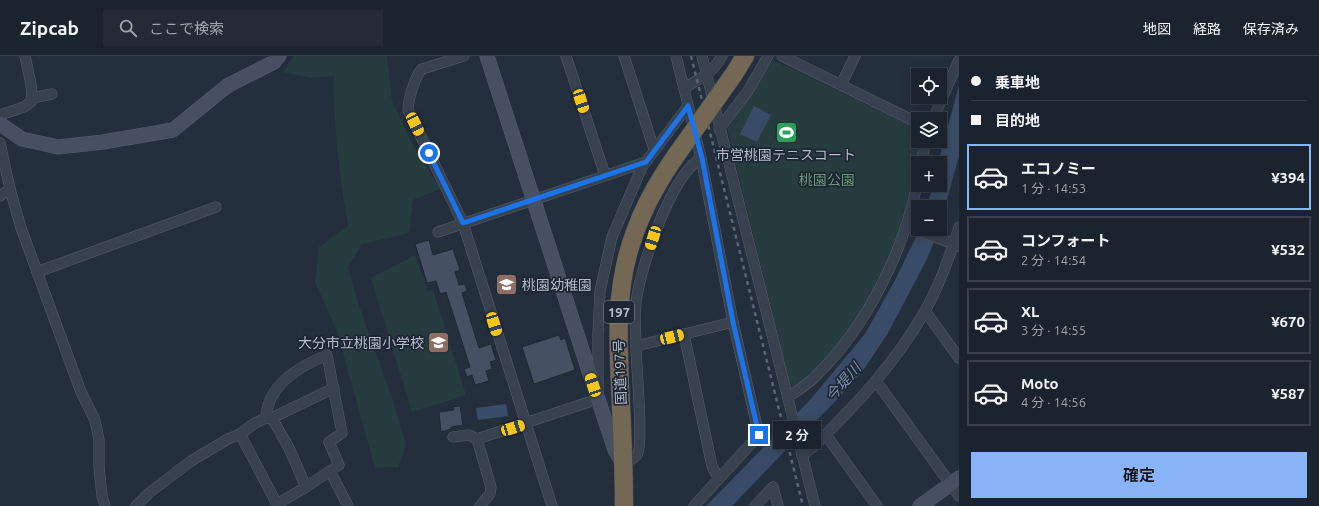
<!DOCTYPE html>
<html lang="ja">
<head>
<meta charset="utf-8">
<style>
	body { margin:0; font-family:Ubuntu,"Noto Sans JP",sans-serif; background:#242b36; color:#f1f3f6; height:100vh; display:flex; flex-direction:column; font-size:15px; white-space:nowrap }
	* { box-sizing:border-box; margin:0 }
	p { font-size:13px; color:#a0a4aa }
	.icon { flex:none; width:22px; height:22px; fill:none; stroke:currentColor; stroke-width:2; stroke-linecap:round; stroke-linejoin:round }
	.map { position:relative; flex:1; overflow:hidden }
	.details { display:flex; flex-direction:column; background:#1b232e; width:360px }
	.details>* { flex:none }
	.top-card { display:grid; align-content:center; height:88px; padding:0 12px; background:#1b232e }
	.tools { position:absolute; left:911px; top:12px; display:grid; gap:8px }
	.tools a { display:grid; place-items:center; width:36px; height:36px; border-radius:0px; background:#1b232e; box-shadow:0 2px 10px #0003,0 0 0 1px #39404a; font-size:20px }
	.end { position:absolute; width:18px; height:18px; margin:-9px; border:5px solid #1a73e8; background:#fff; box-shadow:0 0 0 2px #fff }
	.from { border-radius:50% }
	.bubble { position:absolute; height:28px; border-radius:0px; background:#1b232e; box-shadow:0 2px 10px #0003,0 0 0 1px #39404a; font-size:13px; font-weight:600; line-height:28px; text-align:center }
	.car { position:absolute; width:12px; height:24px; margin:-12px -6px; border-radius:5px; box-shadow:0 0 3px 1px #0007; background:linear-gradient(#f5c518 24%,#345 0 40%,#f5c518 0 76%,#345 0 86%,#f5c518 0) }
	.top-card b { display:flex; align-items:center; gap:14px; height:38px; font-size:15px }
	.top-card b+b { border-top:1px solid #39404a }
	.top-card i { width:10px; height:10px; background:#f1f3f6 }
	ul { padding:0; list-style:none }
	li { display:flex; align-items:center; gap:12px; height:66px; margin:0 8px 6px; padding:0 4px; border:2px solid #39404a; border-radius:0px }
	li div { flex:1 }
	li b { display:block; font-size:15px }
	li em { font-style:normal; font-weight:600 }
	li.on { border-color:#8ab4f8 }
	li>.icon { width:36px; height:36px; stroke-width:1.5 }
	.button { display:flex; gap:8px; margin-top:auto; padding:8px 12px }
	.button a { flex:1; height:46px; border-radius:0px; background:#8ab4f8; color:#111; font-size:16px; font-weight:600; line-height:46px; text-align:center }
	header { display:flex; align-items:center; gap:24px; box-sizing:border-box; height:56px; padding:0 20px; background:#1b232e; border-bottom:1px solid #39404a }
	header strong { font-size:19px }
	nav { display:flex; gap:22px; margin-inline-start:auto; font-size:14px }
	.search { width:280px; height:36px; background:#242b36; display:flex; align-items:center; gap:10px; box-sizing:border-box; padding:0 14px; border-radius:0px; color:#a0a4aa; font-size:15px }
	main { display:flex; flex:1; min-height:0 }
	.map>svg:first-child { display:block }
	.green { fill:#263c3f }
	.water { fill:#394c67 }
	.building { fill:#455162; stroke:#1f2835 }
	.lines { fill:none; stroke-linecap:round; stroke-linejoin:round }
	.street-casing { stroke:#565f6c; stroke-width:11 }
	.secondary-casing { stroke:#565f6c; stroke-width:15 }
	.highway-casing { stroke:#434c59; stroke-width:19 }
	.street { stroke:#38414e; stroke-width:10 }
	.secondary { stroke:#465061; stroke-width:14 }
	.highway { stroke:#746855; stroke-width:18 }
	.rail { stroke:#5a6575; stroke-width:2.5; stroke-dasharray:4 4; stroke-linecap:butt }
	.highway-bridge-casing { stroke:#434c59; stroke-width:19; stroke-linecap:butt }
	.highway-bridge { stroke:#746855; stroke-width:18 }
	.route { stroke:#1a73e8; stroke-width:5 }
	.labels { text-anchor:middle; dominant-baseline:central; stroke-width:3.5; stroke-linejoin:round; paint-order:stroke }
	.shield { fill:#1d2633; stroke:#878f9c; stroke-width:1 }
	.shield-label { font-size:13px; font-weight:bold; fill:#b4bcc9 }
	.poi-label { font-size:14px; fill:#b4bcc9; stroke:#1d2633 }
	.park-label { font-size:14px; fill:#6b9a76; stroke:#1d2633 }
	.street-label { font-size:14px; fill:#b4bcc9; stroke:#1d2633 }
	.water-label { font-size:15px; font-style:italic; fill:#7c92b1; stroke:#1d2633 }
</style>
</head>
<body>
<header>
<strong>Zipcab</strong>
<div class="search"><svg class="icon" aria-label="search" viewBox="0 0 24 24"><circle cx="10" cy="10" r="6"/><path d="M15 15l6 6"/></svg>ここで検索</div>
<nav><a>地図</a><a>経路</a><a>保存済み</a></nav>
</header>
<main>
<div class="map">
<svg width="959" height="450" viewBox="0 0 959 450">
	<rect width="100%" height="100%" fill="#242f3e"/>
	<g class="green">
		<path d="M 294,0 L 387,0 L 392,45 L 413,89 L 440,133 L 413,144 L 409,177 L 362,188 L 348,211 L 359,250 L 393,345 L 406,389 L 398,411 L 375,412 L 337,275 L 315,226 L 319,191 L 348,170 C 340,121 333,70 334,20 L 311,22 L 283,16 Z"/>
		<path d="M 773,4 L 918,73 L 918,85 L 923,85 L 913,132 L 899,177 L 880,226 L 854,270 L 821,313 L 795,333 L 790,329 L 728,76 L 728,71 Z"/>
		<path d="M 415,199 L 428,235 L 433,234 L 466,339 L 412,356 L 371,222 Z"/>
	</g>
	<g class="water">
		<path d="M 959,29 L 959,100 L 940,169 L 940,151 L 927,151 L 933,129 L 940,129 L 940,107 L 938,107 Z"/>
		<path d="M 754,50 L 771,59 L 757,86 L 740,78 Z"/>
		<path d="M 920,173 L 939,173 L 927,203 L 888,277 L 862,316 L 828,353 L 779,401 L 732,450 L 706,450 L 810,344 L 865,278 L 894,226 Z"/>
		<path d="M 506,348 L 508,360 L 478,364 L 476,352 Z"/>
	</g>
	<g class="building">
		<path d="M 429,184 L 433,199 L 453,193 L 460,214 L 455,216 L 459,229 L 465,228 L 467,235 L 462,237 L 479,292 L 491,288 L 496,304 L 490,306 L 492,313 L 486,315 L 489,325 L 475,329 L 472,319 L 467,321 L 464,313 L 470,311 L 446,236 L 440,238 L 436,225 L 427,227 L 415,188 Z"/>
		<path d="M 559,279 L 561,284 L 565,282 L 575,314 L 534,328 L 522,291 Z"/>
		<path d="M 460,350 L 463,369 L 451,371 L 451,373 L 441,376 L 439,356 L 454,354 L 453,351 Z"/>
	</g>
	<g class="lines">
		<defs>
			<g id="street">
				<path d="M 464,0 L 422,13 C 415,20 408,44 408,54 L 463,167 L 552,450"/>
				<path d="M 566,0 L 605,119"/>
				<path d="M 624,0 L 654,93"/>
				<path d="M 676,0 L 701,102 L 733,266 L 759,379 L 694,450"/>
				<path d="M 702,0 L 815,450"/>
				<path d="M 782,0 L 918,67"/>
				<path d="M 841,29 L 855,0"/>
				<path d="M 684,32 C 702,21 711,19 722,0"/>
				<path d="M 32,42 L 52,38"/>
				<path d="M 0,59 L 24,51 L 32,45 L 31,28 L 25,0"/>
				<path d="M 933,63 L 959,4"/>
				<path d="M 719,73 L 748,35 L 768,0"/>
				<path d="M 0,87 L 10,133 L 21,172 L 81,336 L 95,364 L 99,384 L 99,411 L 102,440 L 105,450"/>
				<path d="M 701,102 C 671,120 640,211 636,247 C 634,261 636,276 636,290 L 733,266"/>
				<path d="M 921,107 L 926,85"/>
				<path d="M 0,140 L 10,133"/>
				<path d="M 906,170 L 959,190"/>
				<path d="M 438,176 L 646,106"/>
				<path d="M 37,216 L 216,151"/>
				<path d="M 925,255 L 959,302"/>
				<path d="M 684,278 L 712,410 L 718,422"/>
				<path d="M 876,325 L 959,440"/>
				<path d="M 788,341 C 797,335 807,329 815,321 C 867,270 904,196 918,124"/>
				<path d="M 266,362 L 272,362 L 334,332"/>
				<path d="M 272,362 L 289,392 L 306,431"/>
				<path d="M 826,379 L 877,450"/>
				<path d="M 453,381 L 469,379 L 477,383 L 491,431 L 490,438 L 480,450"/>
				<path d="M 477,383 L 598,343 L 598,278 L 600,235 L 612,181 L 642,111 L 688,50"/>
				<path d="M 802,399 L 811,393 C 854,351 895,308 925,255 C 940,229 950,200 959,171"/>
				<path d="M 624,408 C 628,405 634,403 637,399 C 644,389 636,308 636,290"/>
				<path d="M 330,415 L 348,450"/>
				<path d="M 773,431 L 778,450"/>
				<path d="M 136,450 L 149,437 L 191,405 L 228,383 L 240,378"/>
				<path d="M 276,450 L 277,448 L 306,431 L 339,409 L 329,386 L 342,377 L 327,299 C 300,310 267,329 266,362 L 255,367 L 240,378 L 277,448"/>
				<path d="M 755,450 L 773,431"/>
			</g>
			<g id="secondary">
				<path d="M 487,0 L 598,343 L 615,394 L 623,407"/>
				<path d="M 0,68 L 22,83 L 58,91 L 103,86 L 173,74 L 227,30 L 274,6 L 279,0"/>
				<path d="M 920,450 L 959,422"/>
			</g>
			<g id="highway">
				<path d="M 717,42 L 734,18 L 745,0"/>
				<path d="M 624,450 C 624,410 622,369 620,329 C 618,283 616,236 630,191 C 643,148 664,115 690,80"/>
			</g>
		</defs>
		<use href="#street" class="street-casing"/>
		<use href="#secondary" class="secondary-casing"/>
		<use href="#highway" class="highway-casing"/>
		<use href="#street" class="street"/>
		<use href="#secondary" class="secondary"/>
		<use href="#highway" class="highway"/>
		<path class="rail" d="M 691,0 L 803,450"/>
		<defs>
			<path id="highway-bridge" d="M 690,80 L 717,42"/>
		</defs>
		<use href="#highway-bridge" class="highway-bridge-casing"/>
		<use href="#highway-bridge" class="highway-bridge"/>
	</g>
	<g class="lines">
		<path class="route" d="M 429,97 L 463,167 L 646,106 L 688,50 L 702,102 L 733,266 L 759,379"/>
	</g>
	<defs>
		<symbol id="stadium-square" viewBox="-11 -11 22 22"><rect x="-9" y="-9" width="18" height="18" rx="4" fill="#2e9e5b" stroke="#1d2633"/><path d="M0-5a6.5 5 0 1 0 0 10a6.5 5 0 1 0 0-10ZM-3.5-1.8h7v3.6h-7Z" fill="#fff"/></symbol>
		<symbol id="school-square" viewBox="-11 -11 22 22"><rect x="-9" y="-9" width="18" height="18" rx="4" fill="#8d6e63" stroke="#1d2633"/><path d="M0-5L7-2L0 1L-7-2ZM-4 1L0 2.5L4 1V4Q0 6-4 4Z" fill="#fff"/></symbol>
	</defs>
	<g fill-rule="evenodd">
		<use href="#stadium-square" x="774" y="64" width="25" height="25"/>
		<use href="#school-square" x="494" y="216" width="25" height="25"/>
		<use href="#school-square" x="426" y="274" width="25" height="25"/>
	</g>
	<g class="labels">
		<rect class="shield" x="604" y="245" width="30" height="22" rx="3"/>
		<g class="shield-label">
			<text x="619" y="256">197</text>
		</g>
		<g class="poi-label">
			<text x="786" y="99">市営桃園テニスコート</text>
			<text x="522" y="229" text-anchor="start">桃園幼稚園</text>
			<text x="424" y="287" text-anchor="end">大分市立桃園小学校</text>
		</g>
		<g class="park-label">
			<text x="827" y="124">桃園公園</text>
		</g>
		<g class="street-label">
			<text transform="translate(620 316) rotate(-92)">国道197号</text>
		</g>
		<g class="water-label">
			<text transform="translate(843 326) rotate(-49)">今堤川</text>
		</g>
	</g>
</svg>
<div class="tools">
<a><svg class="icon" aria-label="locate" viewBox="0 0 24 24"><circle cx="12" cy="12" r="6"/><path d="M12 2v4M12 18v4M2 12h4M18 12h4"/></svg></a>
<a><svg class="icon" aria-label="layers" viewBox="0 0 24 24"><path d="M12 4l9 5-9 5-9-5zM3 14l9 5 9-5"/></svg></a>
<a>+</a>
<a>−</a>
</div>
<i class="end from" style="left:429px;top:97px"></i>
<i class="end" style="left:759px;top:379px"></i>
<div class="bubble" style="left:773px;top:365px;width:48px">2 分</div>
<i class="car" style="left:581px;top:45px;rotate:162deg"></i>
<i class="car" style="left:415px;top:68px;rotate:154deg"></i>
<i class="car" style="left:653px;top:182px;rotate:197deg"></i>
<i class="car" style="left:494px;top:268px;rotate:163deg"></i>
<i class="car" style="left:672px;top:281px;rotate:76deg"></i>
<i class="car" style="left:593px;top:329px;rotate:342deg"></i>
<i class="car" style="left:513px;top:372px;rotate:73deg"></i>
</div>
<section class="details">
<div class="top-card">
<b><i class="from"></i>乗車地</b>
<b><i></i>目的地</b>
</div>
<ul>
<li class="on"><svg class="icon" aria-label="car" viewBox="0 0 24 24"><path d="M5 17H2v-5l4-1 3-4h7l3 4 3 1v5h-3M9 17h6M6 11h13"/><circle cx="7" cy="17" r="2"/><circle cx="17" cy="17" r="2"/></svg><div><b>エコノミー</b><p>1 分 · 14:53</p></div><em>¥394</em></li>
<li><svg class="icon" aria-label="car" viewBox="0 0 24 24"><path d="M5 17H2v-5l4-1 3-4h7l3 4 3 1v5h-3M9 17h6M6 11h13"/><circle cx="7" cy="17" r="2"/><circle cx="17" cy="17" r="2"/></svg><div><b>コンフォート</b><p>2 分 · 14:54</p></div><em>¥532</em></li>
<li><svg class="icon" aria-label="car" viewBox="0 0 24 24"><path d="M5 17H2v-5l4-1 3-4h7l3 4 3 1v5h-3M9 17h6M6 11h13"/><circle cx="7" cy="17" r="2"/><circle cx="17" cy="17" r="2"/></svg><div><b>XL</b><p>3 分 · 14:55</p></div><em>¥670</em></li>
<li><svg class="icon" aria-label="car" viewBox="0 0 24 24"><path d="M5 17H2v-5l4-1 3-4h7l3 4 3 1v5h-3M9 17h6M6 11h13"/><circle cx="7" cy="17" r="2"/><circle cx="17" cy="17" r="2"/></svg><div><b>Moto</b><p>4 分 · 14:56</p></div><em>¥587</em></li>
</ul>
<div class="button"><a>確定</a></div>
</section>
</main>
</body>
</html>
